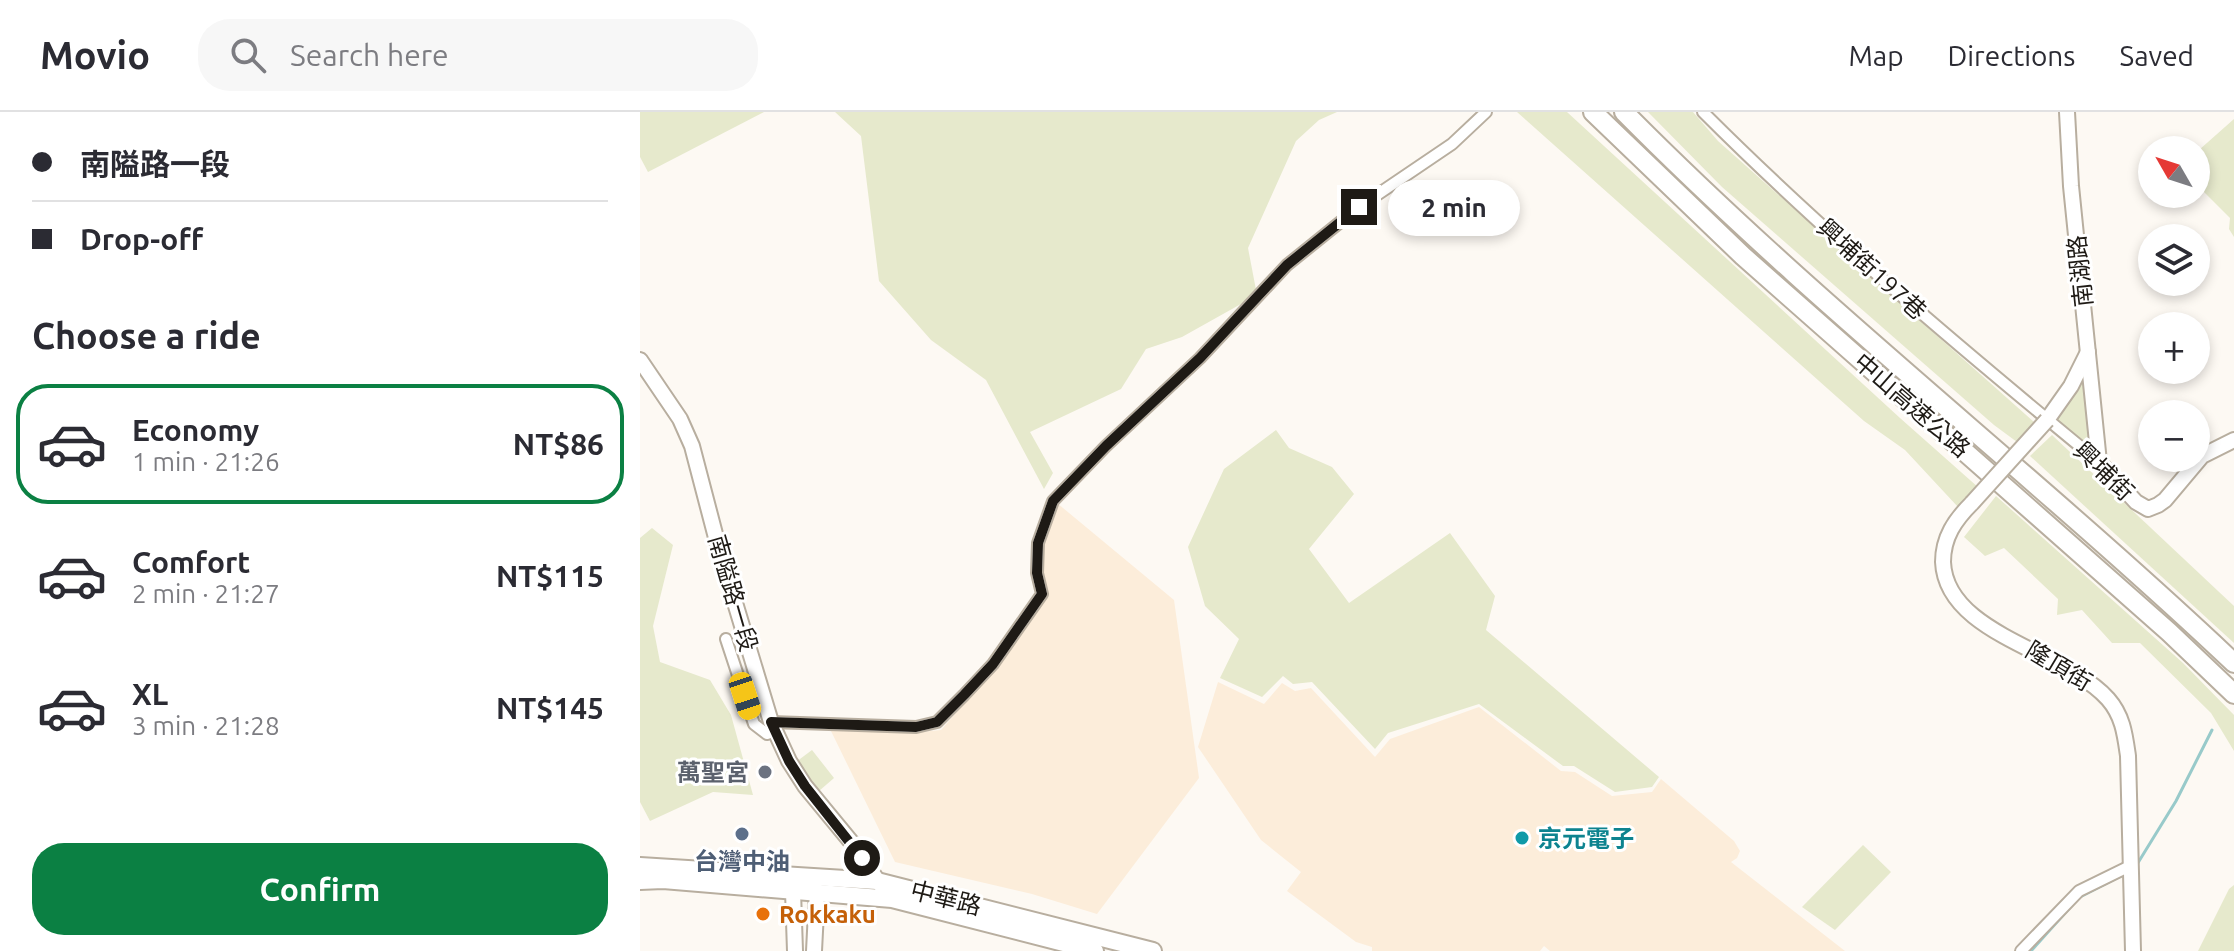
<!DOCTYPE html>
<html lang="en">
<head>
<meta charset="utf-8">
<style>
	body { margin:0; font-family:Ubuntu,"Noto Sans TC",sans-serif; background:#f7f7f7; color:#2b2b33; height:100vh; display:flex; flex-direction:column; font-size:30px; white-space:nowrap }
	* { box-sizing:border-box; margin:0 }
	p { font-size:26px; color:#7c7c81 }
	.icon { flex:none; width:44px; height:44px; fill:none; stroke:currentColor; stroke-width:2; stroke-linecap:round; stroke-linejoin:round }
	.map { position:relative; flex:1; overflow:hidden }
	.panel { display:flex; flex-direction:column; background:#fff; width:640px }
	.panel>* { flex:none }
	.guide { display:grid; align-content:center; height:176px; padding:0 32px; background:#fff }
	.needle { width:52px; rotate:309deg }
	.buttons { position:absolute; left:1498px; top:24px; display:grid; gap:16px }
	.buttons a { display:grid; place-items:center; width:72px; height:72px; border-radius:50%; background:#fff; box-shadow:0 4px 12px #0003; font-size:40px }
	.end { position:absolute; width:36px; height:36px; margin:-18px; border:10px solid #1e1a15; background:#fff; box-shadow:0 0 0 4px #fff }
	.from { border-radius:50% }
	.bubble { position:absolute; height:56px; border-radius:28px; background:#fff; box-shadow:0 4px 12px #0003; font-size:26px; font-weight:600; line-height:56px; text-align:center }
	.car { position:absolute; width:24px; height:48px; margin:-24px -12px; border-radius:10px; box-shadow:0 0 6px 2px #0007; background:linear-gradient(#f5c518 24%,#345 0 40%,#f5c518 0 76%,#345 0 86%,#f5c518 0) }
	.guide b { display:flex; align-items:center; gap:28px; height:76px; font-size:30px }
	.guide b+b { border-top:2px solid #e1e1e2 }
	.guide i { width:20px; height:20px; background:#2b2b33 }
	ul { padding:0; list-style:none }
	li { display:flex; align-items:center; gap:24px; height:120px; margin:0 16px 12px; padding:0 16px; border:4px solid transparent; border-radius:32px }
	li div { flex:1 }
	li b { display:block; font-size:30px }
	li em { font-style:normal; font-weight:600 }
	li.current { border-color:#0b8043 }
	li>.icon { width:72px; height:72px; stroke-width:1.5 }
	h2 { padding:0 32px; font-size:36px; line-height:96px }
	.button { display:flex; gap:16px; margin-top:auto; padding:16px 32px }
	.button a { flex:1; height:92px; border-radius:32px; background:#0b8043; color:#fff; font-size:32px; font-weight:600; line-height:92px; text-align:center }
	header { display:flex; align-items:center; gap:48px; box-sizing:border-box; height:112px; padding:0 40px; background:#fff; border-bottom:2px solid #e1e1e2 }
	header strong { font-size:38px }
	nav { display:flex; gap:44px; margin-inline-start:auto; font-size:28px }
	.search { width:560px; height:72px; background:#f7f7f7; display:flex; align-items:center; gap:20px; box-sizing:border-box; padding:0 28px; border-radius:32px; color:#7c7c81; font-size:30px }
	main { display:flex; flex:1; min-height:0 }
	.map>svg:first-child { display:block }
	.industrial { fill:#fcedda }
	.green { fill:#e6e9cc }
	.lines { fill:none; stroke-linecap:round; stroke-linejoin:round }
	.stream { stroke:#98caca; stroke-width:3 }
	.street-casing { stroke:#b8ae9f; stroke-width:14 }
	.secondary-casing { stroke:#b8ae9f; stroke-width:18 }
	.primary-casing { stroke:#b8ae9f; stroke-width:20 }
	.highway-casing { stroke:#b8ae9f; stroke-width:22 }
	.street { stroke:#fff; stroke-width:10 }
	.secondary { stroke:#fff; stroke-width:14 }
	.primary { stroke:#fff; stroke-width:16 }
	.highway { stroke:#fff; stroke-width:18 }
	.secondary-bridge-casing { stroke:#b8ae9f; stroke-width:18; stroke-linecap:butt }
	.secondary-bridge { stroke:#fff; stroke-width:14 }
	.route { stroke:#1e1a15; stroke-width:10 }
	.worship-dot { fill:#6b7280; stroke:#fff; stroke-width:3 }
	.service-dot { fill:#5c6f8a; stroke:#fff; stroke-width:3 }
	.culture-dot { fill:#0f9aa8; stroke:#fff; stroke-width:3 }
	.food-dot { fill:#e8710a; stroke:#fff; stroke-width:3 }
	.labels { text-anchor:middle; dominant-baseline:central; stroke-width:6; stroke-linejoin:round; paint-order:stroke }
	.street-label { font-size:24px; fill:#1e1a15; stroke:#fff }
	.worship-label { font-size:24px; font-weight:bold; fill:#5b616d; stroke:#fff; text-anchor:end }
	.culture-label { font-size:24px; font-weight:bold; fill:#0d838f; stroke:#fff; text-anchor:start }
	.service-label { font-size:24px; font-weight:bold; fill:#4e5e75; stroke:#fff }
	.food-label { font-size:24px; font-weight:bold; fill:#c56008; stroke:#fff; text-anchor:start }
</style>
</head>
<body>
<header>
<strong>Movio</strong>
<div class="search"><svg class="icon" aria-label="search" viewBox="0 0 24 24"><circle cx="10" cy="10" r="6"/><path d="M15 15l6 6"/></svg>Search here</div>
<nav><a>Map</a><a>Directions</a><a>Saved</a></nav>
</header>
<main>
<section class="panel">
<div class="guide">
<b><i class="from"></i>南隘路一段</b>
<b><i></i>Drop-off</b>
</div>
<h2>Choose a ride</h2>
<ul>
<li class="current"><svg class="icon" aria-label="car" viewBox="0 0 24 24"><path d="M5 17H2v-5l4-1 3-4h7l3 4 3 1v5h-3M9 17h6M6 11h13"/><circle cx="7" cy="17" r="2"/><circle cx="17" cy="17" r="2"/></svg><div><b>Economy</b><p>1 min · 21:26</p></div><em>NT$86</em></li>
<li><svg class="icon" aria-label="car" viewBox="0 0 24 24"><path d="M5 17H2v-5l4-1 3-4h7l3 4 3 1v5h-3M9 17h6M6 11h13"/><circle cx="7" cy="17" r="2"/><circle cx="17" cy="17" r="2"/></svg><div><b>Comfort</b><p>2 min · 21:27</p></div><em>NT$115</em></li>
<li><svg class="icon" aria-label="car" viewBox="0 0 24 24"><path d="M5 17H2v-5l4-1 3-4h7l3 4 3 1v5h-3M9 17h6M6 11h13"/><circle cx="7" cy="17" r="2"/><circle cx="17" cy="17" r="2"/></svg><div><b>XL</b><p>3 min · 21:28</p></div><em>NT$145</em></li>
</ul>
<div class="button"><a>Confirm</a></div>
</section>
<div class="map">
<svg width="1594" height="839" viewBox="0 0 1594 839">
	<rect width="100%" height="100%" fill="#fdf9f3"/>
	<g class="industrial">
		<path d="M 417,391 L 534,488 L 559,666 L 457,802 L 392,782 L 255,750 L 190,617 L 270,621 L 301,618 L 350,562 L 408,480 L 402,459 L 404,434 Z"/>
		<path d="M 578,570 L 624,592 L 642,571 L 655,579 L 671,576 L 735,645 L 750,627 L 839,595 L 921,659 L 935,660 L 972,684 L 1012,680 L 1021,667 L 1094,729 L 1100,739 L 1097,746 L 1091,750 L 1205,839 L 910,839 L 904,834 L 900,839 L 732,839 L 732,835 L 716,830 L 647,779 L 661,760 L 621,728 L 558,635 Z"/>
	</g>
	<g class="green">
		<path d="M 0,0 L 124,0 L 8,60 L 0,45 Z"/>
		<path d="M 195,0 L 697,0 L 679,8 L 656,29 L 608,136 L 617,183 L 542,225 L 506,237 L 481,277 L 390,320 L 413,361 L 404,377 L 346,268 L 291,228 L 239,169 L 221,24 Z"/>
		<path d="M 877,0 L 927,0 L 1260,306 L 1339,376 L 1318,395 L 1265,338 L 1224,309 Z"/>
		<path d="M 1008,0 L 1053,0 L 1078,29 L 1394,310 L 1377,330 L 1354,313 L 1082,75 Z"/>
		<path d="M 1594,7 L 1594,125 L 1589,117 L 1590,106 L 1556,72 L 1556,46 L 1559,38 Z"/>
		<path d="M 1444,270 L 1447,273 L 1449,325 L 1445,331 L 1416,310 L 1439,272 Z"/>
		<path d="M 636,318 L 649,336 L 692,355 L 714,382 L 669,437 L 709,491 L 810,421 L 855,484 L 846,518 L 1019,665 L 1012,675 L 975,680 L 934,654 L 923,654 L 839,592 L 748,621 L 735,637 L 672,570 L 653,572 L 643,564 L 622,585 L 580,566 L 599,527 L 565,494 L 548,435 L 584,357 Z"/>
		<path d="M 1412,323 L 1594,494 L 1594,531 L 1390,344 Z"/>
		<path d="M 1356,384 L 1543,551 L 1594,603 L 1594,639 L 1571,601 L 1500,531 L 1472,531 L 1442,498 L 1417,503 L 1418,487 L 1364,436 L 1345,444 L 1324,425 Z"/>
		<path d="M 12,416 L 33,433 L 13,514 L 20,550 L 70,568 L 91,603 L 113,683 L 73,680 L 10,709 L 0,690 L 0,426 Z"/>
		<path d="M 172,638 L 194,666 L 179,679 L 156,650 Z"/>
		<path d="M 1223,733 L 1251,760 L 1195,818 L 1162,795 Z"/>
		<path d="M 1594,773 L 1594,839 L 1558,839 L 1589,777 Z"/>
	</g>
	<g class="lines">
		<g class="stream">
			<path d="M 1496,754 L 1536,689 L 1572,618"/>
			<path d="M 1440,785 L 1483,763"/>
			<path d="M 1391,839 L 1435,790"/>
		</g>
		<defs>
			<g id="street">
				<path d="M 1063,0 C 1188,125 1323,238 1459,350"/>
				<path d="M 86,527 L 114,612 L 127,622 L 135,619"/>
				<path d="M 131,610 L 276,615 L 297,610 L 324,583 L 353,552 L 402,482 L 397,461 L 398,431 L 413,389 L 466,334 L 560,246 L 647,153 L 719,95 L 812,32 L 846,0"/>
				<path d="M 1381,839 L 1439,779 L 1490,754"/>
			</g>
			<g id="secondary">
				<path d="M 1427,0 L 1431,74 L 1459,350 L 1496,390 L 1508,397 L 1518,393 L 1525,388 L 1562,344 L 1594,328"/>
				<path d="M 0,248 L 40,307 L 52,334 L 80,441 L 131,610 L 149,649 L 165,674 L 212,731 L 242,775"/>
				<path d="M 1407,308 L 1431,274 L 1448,240"/>
				<path d="M 1332,391 C 1315,408 1303,425 1303,450 C 1306,523 1426,539 1468,587 C 1483,604 1485,623 1488,644 L 1493,839"/>
				<path d="M 173,774 L 177,780 L 174,839"/>
				<path d="M 155,839 L 153,779 L 161,770"/>
			</g>
			<g id="primary">
				<path d="M 0,754 L 237,769 L 513,839"/>
				<path d="M 0,769 L 23,768 L 252,787 L 455,839"/>
			</g>
			<g id="highway">
				<path d="M 953,0 L 1103,144 L 1529,520 L 1594,582"/>
				<path d="M 984,0 C 1177,195 1395,363 1594,551"/>
			</g>
		</defs>
		<use href="#street" class="street-casing"/>
		<use href="#secondary" class="secondary-casing"/>
		<use href="#primary" class="primary-casing"/>
		<use href="#highway" class="highway-casing"/>
		<use href="#street" class="street"/>
		<use href="#secondary" class="secondary"/>
		<use href="#primary" class="primary"/>
		<use href="#highway" class="highway"/>
		<defs>
			<path id="secondary-bridge" d="M 1332,391 L 1407,308"/>
		</defs>
		<use href="#secondary-bridge" class="secondary-bridge-casing"/>
		<use href="#secondary-bridge" class="secondary-bridge"/>
	</g>
	<g class="lines">
		<path class="route" d="M 222,746 L 165,674 L 149,649 L 131,610 L 276,615 L 297,610 L 324,583 L 353,552 L 402,482 L 397,461 L 398,431 L 413,389 L 466,334 L 560,246 L 647,153 L 719,95"/>
	</g>
	<circle class="worship-dot" cx="125" cy="660" r="8"/>
	<circle class="service-dot" cx="102" cy="722" r="8"/>
	<circle class="culture-dot" cx="882" cy="726" r="8"/>
	<circle class="food-dot" cx="123" cy="802" r="8"/>
	<g class="labels">
		<g class="street-label">
			<text transform="translate(1232 157) rotate(42)">興埔街197巷</text>
			<text transform="translate(1440 159) rotate(-96)">南湖路</text>
			<text transform="translate(1272 293) rotate(41)">中山高速公路</text>
			<text transform="translate(1464 359) rotate(44)">興埔街</text>
			<text transform="translate(93 481) rotate(74)">南隘路一段</text>
			<text transform="translate(1419 554) rotate(31)">隆頂街</text>
			<text transform="translate(306 786) rotate(14)">中華路</text>
		</g>
		<g class="worship-label">
			<text x="109" y="660">萬聖宮</text>
		</g>
		<g class="culture-label">
			<text x="898" y="726">京元電子</text>
		</g>
		<g class="service-label">
			<text x="102" y="749">台灣中油</text>
		</g>
		<g class="food-label">
			<text x="139" y="802">Rokkaku</text>
		</g>
	</g>
</svg>
<div class="buttons">
<a><svg class="needle" viewBox="-14 -14 28 28"><path d="M0-13l5 13h-10z" fill="#e53935"/><path d="M0 13l5-13h-10z" fill="#7c7c81"/></svg></a>
<a><svg class="icon" aria-label="layers" viewBox="0 0 24 24"><path d="M12 4l9 5-9 5-9-5zM3 14l9 5 9-5"/></svg></a>
<a>+</a>
<a>−</a>
</div>
<i class="end from" style="left:222px;top:746px"></i>
<i class="end" style="left:719px;top:95px"></i>
<div class="bubble" style="left:748px;top:68px;width:132px">2 min</div>
<i class="car" style="left:105px;top:584px;rotate:162deg"></i>
</div>
</main>
</body>
</html>
